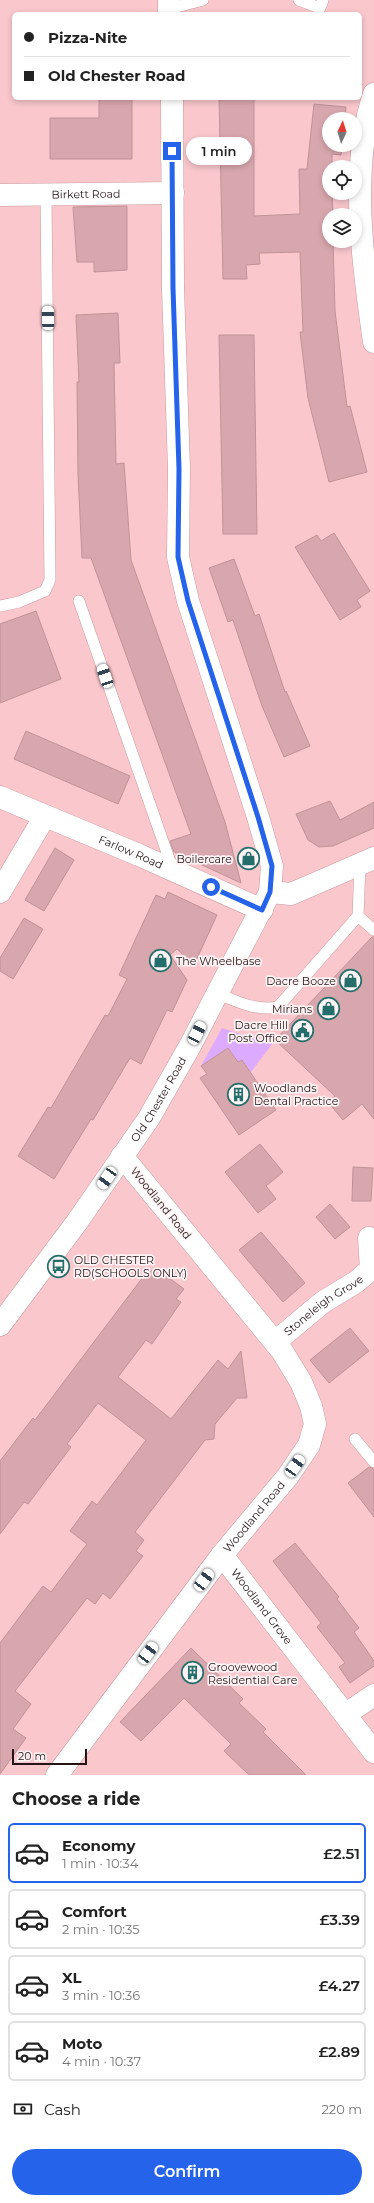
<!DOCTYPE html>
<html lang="en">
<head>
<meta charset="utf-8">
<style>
	body { margin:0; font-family:Montserrat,sans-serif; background:#f2f2f2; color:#222; height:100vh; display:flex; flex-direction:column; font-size:15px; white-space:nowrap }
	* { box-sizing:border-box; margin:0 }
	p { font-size:13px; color:#767676 }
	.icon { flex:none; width:22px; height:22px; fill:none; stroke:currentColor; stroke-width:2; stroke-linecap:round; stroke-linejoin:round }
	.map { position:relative; height:1775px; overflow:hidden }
	.sheet { display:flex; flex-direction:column; background:#fff; flex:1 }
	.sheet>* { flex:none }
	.hud { position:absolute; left:12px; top:12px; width:350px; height:88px; border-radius:6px; box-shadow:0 2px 6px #0003; display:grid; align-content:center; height:88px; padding:0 12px; background:#fff }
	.needle { width:26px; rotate:4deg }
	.controls { position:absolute; left:322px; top:112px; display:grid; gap:8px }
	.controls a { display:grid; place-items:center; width:40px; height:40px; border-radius:50%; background:#fff; box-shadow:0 2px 6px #0003; font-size:20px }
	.scale { position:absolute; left:12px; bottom:10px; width:75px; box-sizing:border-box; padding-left:4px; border:2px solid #251416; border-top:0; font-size:11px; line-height:14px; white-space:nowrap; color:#251416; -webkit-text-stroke:3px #fef4f5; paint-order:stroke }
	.end { position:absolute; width:18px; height:18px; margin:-9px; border:5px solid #2563eb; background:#fff; box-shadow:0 0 0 2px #fff }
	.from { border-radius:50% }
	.bubble { position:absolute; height:28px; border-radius:14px; background:#fff; box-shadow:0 2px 6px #0003; font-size:13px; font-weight:600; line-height:28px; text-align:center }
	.car { position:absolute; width:12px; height:24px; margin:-12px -6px; border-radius:5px; box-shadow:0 0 3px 1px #0007; background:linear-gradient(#fff 24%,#345 0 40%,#fff 0 76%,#345 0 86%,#fff 0) }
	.hud b { display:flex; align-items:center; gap:14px; height:38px; font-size:15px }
	.hud b+b { border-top:1px solid #e0e0e0 }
	.hud i { width:10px; height:10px; background:#222 }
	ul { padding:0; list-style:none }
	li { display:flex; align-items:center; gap:12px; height:60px; margin:0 8px 6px; padding:0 4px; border:2px solid #e0e0e0; border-radius:6px }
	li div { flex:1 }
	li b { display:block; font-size:15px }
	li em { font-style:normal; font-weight:600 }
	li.current { border-color:#2563eb }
	li>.icon { width:36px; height:36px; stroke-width:1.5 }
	h2 { padding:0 12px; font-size:18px; line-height:48px }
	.pay { display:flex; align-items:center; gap:10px; height:44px; padding:0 12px; font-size:15px }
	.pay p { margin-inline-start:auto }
	.cta { display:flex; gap:8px; margin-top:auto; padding:8px 12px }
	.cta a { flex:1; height:46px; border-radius:24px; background:#2563eb; color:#fff; font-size:16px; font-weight:600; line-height:46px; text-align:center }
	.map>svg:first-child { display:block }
	.green { fill:#dcaafe }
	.building { fill:#d8a7ad; stroke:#c19297 }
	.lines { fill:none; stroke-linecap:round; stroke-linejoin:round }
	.lane-casing { stroke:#ca9a9f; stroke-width:12 }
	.street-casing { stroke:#ca9a9f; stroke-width:23 }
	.secondary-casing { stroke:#ca9a9f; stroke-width:23 }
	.lane { stroke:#fff; stroke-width:11 }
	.street { stroke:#fff; stroke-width:22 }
	.secondary { stroke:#fff; stroke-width:22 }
	.route { stroke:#2563eb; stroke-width:5 }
	.labels { text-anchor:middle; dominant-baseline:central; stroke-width:3.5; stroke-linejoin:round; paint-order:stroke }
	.street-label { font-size:11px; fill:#251416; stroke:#fef4f5 }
	.poi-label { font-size:11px; fill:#251416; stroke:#fef4f5; text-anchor:end }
</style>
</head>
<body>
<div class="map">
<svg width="374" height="1775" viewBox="0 0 374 1775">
	<rect width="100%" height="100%" fill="#f9c7cc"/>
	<path class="green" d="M 222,1028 L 267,1043 L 275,1040 L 251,1072 L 242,1060 L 238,1062 L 228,1048 L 201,1066 Z"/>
	<g class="building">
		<path d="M 99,98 L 132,98 L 132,159 L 50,159 L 50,118 L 99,118 Z"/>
		<path d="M 219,98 L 254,98 L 254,216 L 300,214 L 299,169 L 307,169 L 314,104 L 346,107 L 345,119 L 329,119 L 329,145 L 342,145 L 341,155 L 332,154 L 332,167 L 329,167 L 329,193 L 332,193 L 333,215 L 329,215 L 329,241 L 333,241 L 335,311 L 347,407 L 350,406 L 367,472 L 329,482 L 308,398 L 300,332 L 303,332 L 300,252 L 259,253 L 260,264 L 246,265 L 247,279 L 223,279 Z"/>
		<path d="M 127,206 L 127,270 L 94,272 L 94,262 L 77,262 L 73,207 Z"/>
		<path d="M 118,313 L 120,363 L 114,363 L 116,464 L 124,463 L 131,560 L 225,822 L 241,883 L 174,852 L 170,841 L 191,834 L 91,558 L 82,558 L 78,474 L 77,382 L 79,382 L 76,315 Z"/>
		<path d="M 219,335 L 254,335 L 257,534 L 223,534 Z"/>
		<path d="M 334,533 L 370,591 L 357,600 L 361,607 L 340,620 L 295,547 L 317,535 L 321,541 Z"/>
		<path d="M 234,559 L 255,616 L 259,614 L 285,692 L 286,691 L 310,746 L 284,757 L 262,706 L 233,620 L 228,622 L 209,568 Z"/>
		<path d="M 36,611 L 61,679 L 0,703 L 0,624 Z"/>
		<path d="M 26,731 L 130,776 L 118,804 L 14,759 Z"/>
		<path d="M 330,801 L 340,820 L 374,802 L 374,828 L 333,846 L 319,847 L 308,840 L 296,814 Z"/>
		<path d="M 55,848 L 74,860 L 44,911 L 25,900 Z"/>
		<path d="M 168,892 L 217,915 L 194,965 L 177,949 L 170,955 L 187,980 L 172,1012 L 167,1010 L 141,1064 L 130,1058 L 93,1120 L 91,1119 L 54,1179 L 18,1156 L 48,1107 L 51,1108 L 105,1015 L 108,1016 L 127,979 L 119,975 L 156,895 L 165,899 Z"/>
		<path d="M 24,918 L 43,929 L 13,979 L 0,971 L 0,958 Z"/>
		<path d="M 372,937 L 374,937 L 374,1119 L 362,1104 L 343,1120 L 328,1102 L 335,1096 L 275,1040 Z"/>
		<path d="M 228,1048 L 238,1062 L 242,1060 L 276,1110 L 239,1135 L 200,1078 L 207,1074 L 201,1066 Z"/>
		<path d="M 260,1144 L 283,1172 L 266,1186 L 276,1199 L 258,1213 L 225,1172 Z"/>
		<path d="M 353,1167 L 373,1168 L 371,1201 L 352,1201 Z"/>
		<path d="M 330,1204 L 350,1227 L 335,1239 L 316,1217 Z"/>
		<path d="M 261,1232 L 305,1283 L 283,1302 L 239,1250 Z"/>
		<path d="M 149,1269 L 163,1279 L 165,1275 L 184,1289 L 176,1299 L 181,1302 L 152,1344 L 146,1340 L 118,1377 L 171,1419 L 218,1360 L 228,1369 L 241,1351 L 247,1398 L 237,1398 L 215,1424 L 214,1439 L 205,1440 L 135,1532 L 144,1540 L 136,1551 L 143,1556 L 110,1599 L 103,1593 L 95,1604 L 87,1598 L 15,1691 L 31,1704 L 13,1729 L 26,1738 L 0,1774 L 0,1643 L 43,1586 L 51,1592 L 87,1544 L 70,1531 L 92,1501 L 97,1505 L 146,1440 L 98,1403 L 67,1444 L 71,1447 L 28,1504 L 24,1502 L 0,1534 L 0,1461 L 33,1418 L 35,1420 Z"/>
		<path d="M 350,1328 L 369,1351 L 329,1383 L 310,1360 Z"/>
		<path d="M 369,1467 L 374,1469 L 374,1517 L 348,1483 Z"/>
		<path d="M 295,1543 L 339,1597 L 337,1599 L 359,1628 L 354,1632 L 374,1661 L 374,1666 L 350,1683 L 339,1667 L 345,1663 L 317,1627 L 321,1623 L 273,1561 Z"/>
		<path d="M 191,1648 L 243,1699 L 239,1703 L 266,1729 L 263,1732 L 306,1775 L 249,1775 L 224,1751 L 231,1744 L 184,1698 L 141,1741 L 120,1722 Z"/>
	</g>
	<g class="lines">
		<defs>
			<g id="lane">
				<path d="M 299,0 L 320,8 L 323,0"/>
				<path d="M 169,9 L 203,0"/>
				<path d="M 79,601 L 173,870"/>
				<path d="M 0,606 L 19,602 L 45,591 L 50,580 L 46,195"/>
				<path d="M 358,916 L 374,930"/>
				<path d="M 217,993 C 238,1002 255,1011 278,1007 L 358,916 L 360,865"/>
				<path d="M 355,1439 L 374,1462"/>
			</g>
			<g id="street">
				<path d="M 374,94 C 349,169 363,265 374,342"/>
				<path id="s1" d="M 0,195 L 173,193"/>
				<path id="s2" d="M 0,797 L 139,855 L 262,910"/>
				<path d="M 0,892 L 45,816"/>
				<path id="s3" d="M 275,1342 L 323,1302 L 356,1282 L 371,1269 L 369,1238"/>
				<path id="s4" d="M 222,1555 L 374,1752"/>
				<path d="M 346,1714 L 374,1695"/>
				<path id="s5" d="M 57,1775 L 222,1555 L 288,1476 L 309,1445 L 315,1424 L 311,1406 L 301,1382 L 282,1351 L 122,1156"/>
			</g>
			<g id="secondary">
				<path d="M 169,0 L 169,14"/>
				<path d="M 270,892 L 291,894 L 374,858"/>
				<path id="s6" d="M 0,1325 L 77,1222 L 149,1118 L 190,1046 L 270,892 L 272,866 L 258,817 L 188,601 L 178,557 L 179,469 L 173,288 L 172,98"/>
			</g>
		</defs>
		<use href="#lane" class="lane-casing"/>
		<use href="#street" class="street-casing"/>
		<use href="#secondary" class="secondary-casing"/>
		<use href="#lane" class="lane"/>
		<use href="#street" class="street"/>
		<use href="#secondary" class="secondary"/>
	</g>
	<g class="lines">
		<path class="route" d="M 172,151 L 173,288 L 179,469 L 178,557 L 188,601 L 258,817 L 272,866 L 270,892 L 262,910 L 211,887"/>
	</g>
	<defs>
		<symbol id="shop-ring" viewBox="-11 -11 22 22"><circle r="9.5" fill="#fef4f5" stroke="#246f6c" stroke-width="1.5"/><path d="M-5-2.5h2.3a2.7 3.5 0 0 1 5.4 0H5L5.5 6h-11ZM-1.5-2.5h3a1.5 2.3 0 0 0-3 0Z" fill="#246f6c"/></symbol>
		<symbol id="civic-ring" viewBox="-11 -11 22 22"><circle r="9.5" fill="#fef4f5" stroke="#246f6c" stroke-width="1.5"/><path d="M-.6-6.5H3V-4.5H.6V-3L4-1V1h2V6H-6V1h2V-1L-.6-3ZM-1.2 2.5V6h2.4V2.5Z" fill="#246f6c"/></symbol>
		<symbol id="building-ring" viewBox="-11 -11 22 22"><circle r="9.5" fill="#fef4f5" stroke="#246f6c" stroke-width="1.5"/><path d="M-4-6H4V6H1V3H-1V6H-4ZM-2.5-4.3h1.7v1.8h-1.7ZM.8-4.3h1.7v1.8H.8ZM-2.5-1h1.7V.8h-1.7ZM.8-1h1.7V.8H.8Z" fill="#246f6c"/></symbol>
		<symbol id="bus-ring" viewBox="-11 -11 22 22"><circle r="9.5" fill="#fef4f5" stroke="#246f6c" stroke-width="1.5"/><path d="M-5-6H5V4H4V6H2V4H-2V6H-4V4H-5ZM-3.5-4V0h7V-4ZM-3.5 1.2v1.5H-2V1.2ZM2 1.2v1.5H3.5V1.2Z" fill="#246f6c"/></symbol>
	</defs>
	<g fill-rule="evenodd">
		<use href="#shop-ring" x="236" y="846" width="25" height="25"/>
		<use href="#shop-ring" x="148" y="948" width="25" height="25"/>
		<use href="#shop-ring" x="338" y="968" width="25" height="25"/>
		<use href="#shop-ring" x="316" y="996" width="25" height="25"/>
		<use href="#civic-ring" x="290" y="1018" width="25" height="25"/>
		<use href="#building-ring" x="226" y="1082" width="25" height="25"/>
		<use href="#bus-ring" x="46" y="1254" width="25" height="25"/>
		<use href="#building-ring" x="180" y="1660" width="25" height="25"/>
	</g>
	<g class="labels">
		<g class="street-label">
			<text stroke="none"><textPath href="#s1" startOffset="86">Birkett Road</textPath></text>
			<text stroke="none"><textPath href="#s2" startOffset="142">Farlow Road</textPath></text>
			<text stroke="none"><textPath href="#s6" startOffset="276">Old Chester Road</textPath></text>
			<text transform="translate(161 1203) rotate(51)">Woodland Road</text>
			<text stroke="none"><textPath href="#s3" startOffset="61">Stoneleigh Grove</textPath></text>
			<text stroke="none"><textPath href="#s5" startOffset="325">Woodland Road</textPath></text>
			<text stroke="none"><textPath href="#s4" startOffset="65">Woodland Grove</textPath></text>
		</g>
		<g class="poi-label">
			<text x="232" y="859">Boilercare</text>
			<text x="176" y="961" text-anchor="start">The Wheelbase</text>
			<text x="336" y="981">Dacre Booze</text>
			<text x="312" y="1009">Mirians</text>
			<text x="288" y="1025">Dacre Hill<tspan x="288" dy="13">Post Office</tspan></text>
			<text x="254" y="1088" text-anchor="start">Woodlands<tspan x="254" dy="13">Dental Practice</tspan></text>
			<text x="74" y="1260" text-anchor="start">OLD CHESTER<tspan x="74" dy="13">RD(SCHOOLS ONLY)</tspan></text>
			<text x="208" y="1667" text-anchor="start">Groovewood<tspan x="208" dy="13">Residential Care</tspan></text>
		</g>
	</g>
</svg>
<div class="controls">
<a><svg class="needle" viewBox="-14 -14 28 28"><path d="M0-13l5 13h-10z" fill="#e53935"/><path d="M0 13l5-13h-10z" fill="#767676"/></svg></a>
<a><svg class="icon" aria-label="locate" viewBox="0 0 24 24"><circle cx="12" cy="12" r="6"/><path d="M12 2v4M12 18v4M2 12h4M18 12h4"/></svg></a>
<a><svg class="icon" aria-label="layers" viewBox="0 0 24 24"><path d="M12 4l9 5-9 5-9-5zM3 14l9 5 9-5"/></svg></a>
</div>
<div class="scale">20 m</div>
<i class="end from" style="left:211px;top:887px"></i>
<i class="end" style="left:172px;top:151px"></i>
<div class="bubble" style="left:186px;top:137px;width:66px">1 min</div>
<i class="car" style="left:48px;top:318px;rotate:359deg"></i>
<i class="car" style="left:105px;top:676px;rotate:341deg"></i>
<i class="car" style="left:197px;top:1033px;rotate:27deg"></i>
<i class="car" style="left:107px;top:1178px;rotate:215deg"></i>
<i class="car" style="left:295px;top:1466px;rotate:35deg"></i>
<i class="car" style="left:204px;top:1580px;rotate:37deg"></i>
<i class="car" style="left:148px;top:1653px;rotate:37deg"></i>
<div class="hud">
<b><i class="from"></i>Pizza-Nite</b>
<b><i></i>Old Chester Road</b>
</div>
</div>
<section class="sheet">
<h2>Choose a ride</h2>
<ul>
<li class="current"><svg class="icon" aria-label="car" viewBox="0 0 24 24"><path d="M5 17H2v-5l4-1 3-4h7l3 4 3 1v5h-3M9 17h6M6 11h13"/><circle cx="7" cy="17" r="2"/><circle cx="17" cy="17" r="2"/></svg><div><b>Economy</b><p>1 min · 10:34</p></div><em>£2.51</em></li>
<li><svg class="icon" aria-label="car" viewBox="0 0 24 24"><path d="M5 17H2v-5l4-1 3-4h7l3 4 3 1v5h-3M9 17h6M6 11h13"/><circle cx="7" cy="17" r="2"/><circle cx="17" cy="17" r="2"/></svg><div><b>Comfort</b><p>2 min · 10:35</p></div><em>£3.39</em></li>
<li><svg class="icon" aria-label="car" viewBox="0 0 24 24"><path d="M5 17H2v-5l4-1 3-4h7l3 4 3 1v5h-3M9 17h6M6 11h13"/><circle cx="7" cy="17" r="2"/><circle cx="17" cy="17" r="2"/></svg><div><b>XL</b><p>3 min · 10:36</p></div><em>£4.27</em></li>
<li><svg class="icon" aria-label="car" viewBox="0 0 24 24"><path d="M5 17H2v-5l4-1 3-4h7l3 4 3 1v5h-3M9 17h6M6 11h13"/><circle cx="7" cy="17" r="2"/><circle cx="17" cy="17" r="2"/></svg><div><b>Moto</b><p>4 min · 10:37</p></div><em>£2.89</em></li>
</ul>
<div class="pay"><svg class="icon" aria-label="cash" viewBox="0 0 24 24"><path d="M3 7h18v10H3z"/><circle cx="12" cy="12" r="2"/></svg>Cash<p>220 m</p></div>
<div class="cta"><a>Confirm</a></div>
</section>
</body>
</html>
